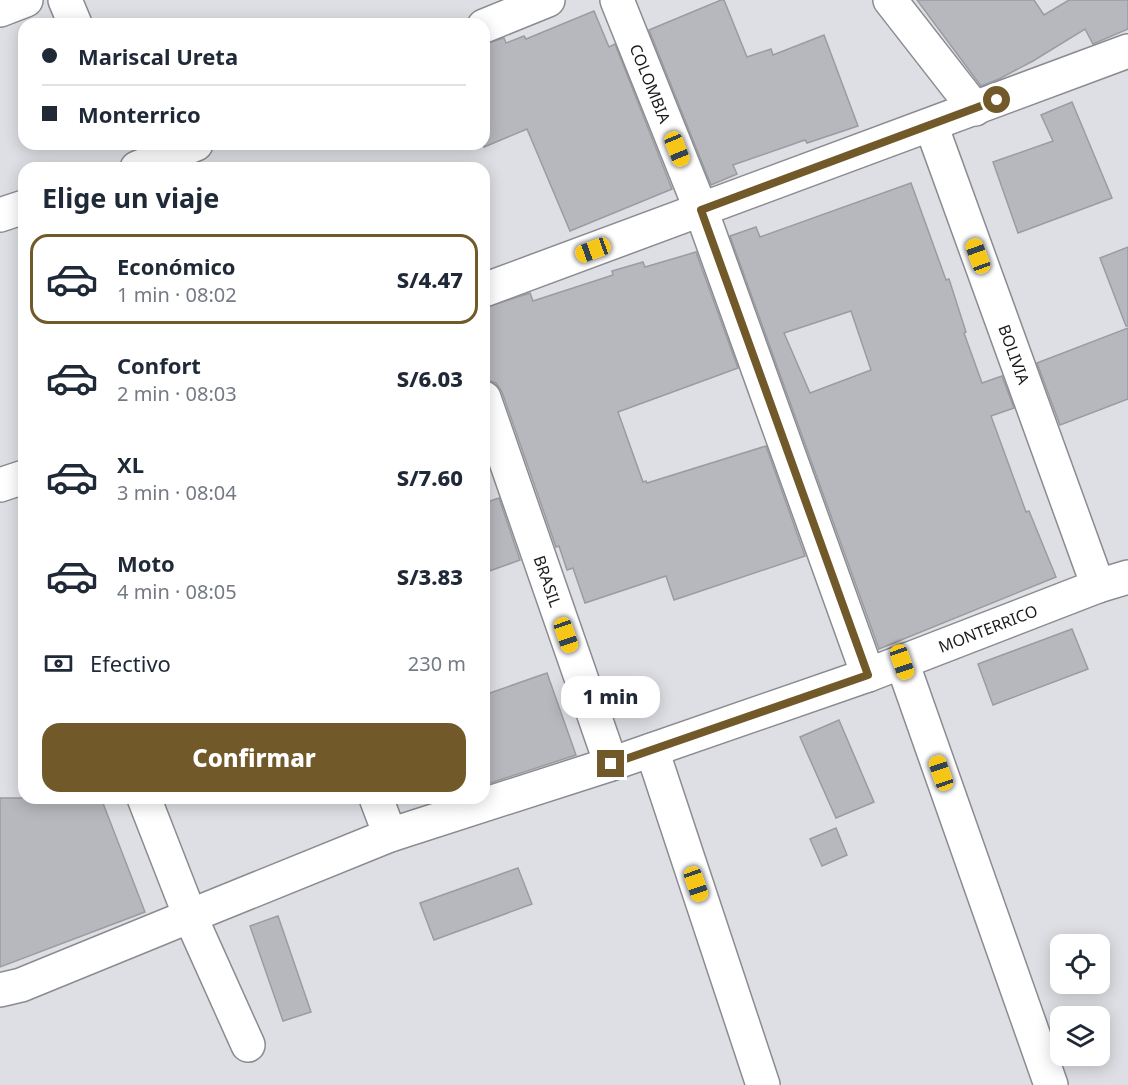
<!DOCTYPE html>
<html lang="es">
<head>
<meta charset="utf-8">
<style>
	body { margin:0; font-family:"Noto Sans",sans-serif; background:#f6f6f7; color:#1f2937; height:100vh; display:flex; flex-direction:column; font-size:22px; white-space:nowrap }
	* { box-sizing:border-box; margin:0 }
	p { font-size:20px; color:#747a83 }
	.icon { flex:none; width:33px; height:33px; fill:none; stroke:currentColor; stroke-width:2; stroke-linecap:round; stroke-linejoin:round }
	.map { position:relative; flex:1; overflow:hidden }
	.details { position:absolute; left:18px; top:162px; width:472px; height:642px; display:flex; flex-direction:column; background:#fff; border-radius:18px; box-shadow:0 3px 15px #0003 }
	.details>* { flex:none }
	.top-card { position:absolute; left:18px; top:18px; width:472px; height:132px; border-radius:18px; box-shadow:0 3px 15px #0003; display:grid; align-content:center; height:132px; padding:0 24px; background:#fff }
	.buttons { position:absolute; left:1050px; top:934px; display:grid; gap:12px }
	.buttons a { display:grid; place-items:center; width:60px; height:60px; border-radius:12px; background:#fff; box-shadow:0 3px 15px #0003; font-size:30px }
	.end { position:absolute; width:27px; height:27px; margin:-14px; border:8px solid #72592a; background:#fff; box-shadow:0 0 0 3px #fff }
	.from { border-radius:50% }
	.bubble { position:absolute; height:42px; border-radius:18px; background:#fff; box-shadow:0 3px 15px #0003; font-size:20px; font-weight:800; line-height:42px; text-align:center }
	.car { position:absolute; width:18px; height:36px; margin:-18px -9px; border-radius:8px; box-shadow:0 0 4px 2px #0007; background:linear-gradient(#f5c518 24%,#345 0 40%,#f5c518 0 76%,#345 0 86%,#f5c518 0) }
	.top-card b { display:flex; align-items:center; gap:21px; height:57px; font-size:22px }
	.top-card b+b { border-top:2px solid #e0e1e3 }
	.top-card i { width:15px; height:15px; background:#1f2937 }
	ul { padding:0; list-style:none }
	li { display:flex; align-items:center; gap:18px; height:90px; margin:0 12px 9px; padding:0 12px; border:3px solid transparent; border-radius:18px }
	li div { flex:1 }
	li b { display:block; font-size:22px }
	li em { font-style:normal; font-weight:800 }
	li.selected { border-color:#72592a }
	li>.icon { width:54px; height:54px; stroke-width:1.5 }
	h2 { padding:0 24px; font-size:27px; line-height:72px }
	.pay { display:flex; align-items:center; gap:15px; height:66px; padding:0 24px; font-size:22px }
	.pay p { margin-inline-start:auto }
	.action { display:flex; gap:12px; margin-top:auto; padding:12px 24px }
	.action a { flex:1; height:69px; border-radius:18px; background:#72592a; color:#fff; font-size:24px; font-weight:800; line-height:69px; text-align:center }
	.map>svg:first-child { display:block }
	.building { fill:#b6b8bd; stroke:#9a9ca1; stroke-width:1.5; fill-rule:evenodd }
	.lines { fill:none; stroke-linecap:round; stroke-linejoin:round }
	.minor-casing { stroke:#8a8c91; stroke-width:36 }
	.minor { stroke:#fff; stroke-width:33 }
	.route { stroke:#72592a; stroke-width:8 }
	.labels { text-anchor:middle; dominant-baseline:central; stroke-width:5; stroke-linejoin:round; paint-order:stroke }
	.street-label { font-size:16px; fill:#191a1c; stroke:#dddfe4 }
</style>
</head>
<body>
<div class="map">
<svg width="1128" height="1085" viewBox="0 0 1128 1085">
	<rect width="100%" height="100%" fill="#dddfe4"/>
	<g class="building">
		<path d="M 721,0 L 724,0 L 747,57 L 771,49 L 773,55 L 824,35 L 858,126 L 807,143 L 805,140 L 733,165 L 737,174 L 711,185 L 649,30 Z"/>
		<path d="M 917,0 L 1034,0 L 1044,15 L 1069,0 L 1128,0 L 1128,29 L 1093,44 L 1085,29 L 1033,61 L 999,79 L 981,86 Z"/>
		<path d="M 594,11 L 609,47 L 615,44 L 672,189 L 570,231 L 527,129 L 484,147 L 484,44 L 504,38 L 506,43 L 524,36 L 526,39 Z"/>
		<path d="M 1072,102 L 1112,198 L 1018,233 L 993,162 L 1053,141 L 1041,115 Z"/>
		<path d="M 911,183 L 946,280 L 949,279 L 966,332 L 964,333 L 982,383 L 1002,376 L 1014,408 L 991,416 L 1026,512 L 1029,511 L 1056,577 L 879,649 L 730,236 L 756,227 L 760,237 ZM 851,311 L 871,370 L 810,393 L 784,333 Z"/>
		<path d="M 1128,247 L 1128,326 L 1126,326 L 1100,258 Z"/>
		<path d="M 696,252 L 738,368 L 618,412 L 643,482 L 646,481 L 647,483 L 766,446 L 805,556 L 674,600 L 666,576 L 585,603 L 573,568 L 567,570 L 559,546 L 556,547 L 502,392 L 496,383 L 484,379 L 484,308 L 530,293 L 533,301 L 613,275 L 612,271 L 643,262 L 645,267 Z"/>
		<path d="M 1128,328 L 1128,399 L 1060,425 L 1037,363 Z"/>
		<path d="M 499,498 L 520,560 L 484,573 L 484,503 Z"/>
		<path d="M 1072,629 L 1088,669 L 993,705 L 978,664 Z"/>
		<path d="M 547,673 L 576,755 L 484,785 L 484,695 Z"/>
		<path d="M 839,720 L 874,802 L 836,818 L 800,737 Z"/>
		<path d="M 0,798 L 101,798 L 145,912 L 0,967 Z"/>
		<path d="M 836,828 L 847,855 L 822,866 L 810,839 Z"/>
		<path d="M 518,868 L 532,904 L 434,940 L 420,903 Z"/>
		<path d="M 278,916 L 311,1012 L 283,1021 L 250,926 Z"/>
	</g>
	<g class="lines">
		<defs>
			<g id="minor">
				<path d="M 65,0 L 75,24"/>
				<path id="s1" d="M 617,0 L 701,210 L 868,675"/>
				<path d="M 890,0 L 975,109"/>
				<path d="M 0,10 L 26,0"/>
				<path d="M 484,26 L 548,0"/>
				<path id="s2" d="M 931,125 L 1098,586"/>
				<path d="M 137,168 L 196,144"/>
				<path d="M 0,215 L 24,207"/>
				<path d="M 484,290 L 1128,51"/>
				<path id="s3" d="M 484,398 L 611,764"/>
				<path d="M 0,485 L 24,477"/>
				<path d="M 902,662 L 1051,1085"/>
				<path d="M 652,750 L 763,1085"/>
				<path d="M 376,798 L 390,835"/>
				<path d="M 0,990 L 21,985 L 190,916 L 144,798"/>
				<path id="s4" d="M 248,1045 L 190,916 L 390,835 L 611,764 L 868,675 L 1098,586 L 1128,577"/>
			</g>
		</defs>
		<use href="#minor" class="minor-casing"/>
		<use href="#minor" class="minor"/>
	</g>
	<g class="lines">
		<path class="route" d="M 611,764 L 868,675 L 701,210 L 997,100"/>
	</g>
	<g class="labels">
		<g class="street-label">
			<text stroke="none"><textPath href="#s1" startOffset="90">COLOMBIA</textPath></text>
			<text stroke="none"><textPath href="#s2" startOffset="244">BOLIVIA</textPath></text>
			<text stroke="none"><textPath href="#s3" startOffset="194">BRASIL</textPath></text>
			<text stroke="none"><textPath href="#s4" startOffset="990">MONTERRICO</textPath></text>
		</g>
	</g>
</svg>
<div class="buttons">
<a><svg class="icon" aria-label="locate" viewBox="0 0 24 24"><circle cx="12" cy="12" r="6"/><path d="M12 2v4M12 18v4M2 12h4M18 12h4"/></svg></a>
<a><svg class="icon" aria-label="layers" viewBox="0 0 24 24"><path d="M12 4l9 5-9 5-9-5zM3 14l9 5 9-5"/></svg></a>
</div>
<i class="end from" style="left:997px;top:100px"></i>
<i class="end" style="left:611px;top:764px"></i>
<div class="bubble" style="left:561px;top:676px;width:99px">1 min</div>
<i class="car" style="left:677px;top:149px;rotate:158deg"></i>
<i class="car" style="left:593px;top:250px;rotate:250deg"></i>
<i class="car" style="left:978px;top:256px;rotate:340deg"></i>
<i class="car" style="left:566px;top:635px;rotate:161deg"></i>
<i class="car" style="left:902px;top:662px;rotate:161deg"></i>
<i class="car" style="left:941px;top:773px;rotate:341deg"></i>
<i class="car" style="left:696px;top:884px;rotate:161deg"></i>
<div class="top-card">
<b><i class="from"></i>Mariscal Ureta</b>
<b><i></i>Monterrico</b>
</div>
<section class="details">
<h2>Elige un viaje</h2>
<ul>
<li class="selected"><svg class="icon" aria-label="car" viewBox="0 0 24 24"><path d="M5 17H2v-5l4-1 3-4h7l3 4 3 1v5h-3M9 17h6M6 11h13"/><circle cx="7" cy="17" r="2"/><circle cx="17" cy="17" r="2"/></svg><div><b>Económico</b><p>1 min · 08:02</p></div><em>S/4.47</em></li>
<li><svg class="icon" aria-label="car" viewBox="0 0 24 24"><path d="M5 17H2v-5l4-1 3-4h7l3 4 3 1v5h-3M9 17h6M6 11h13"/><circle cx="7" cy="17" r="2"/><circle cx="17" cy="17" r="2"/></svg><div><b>Confort</b><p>2 min · 08:03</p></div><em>S/6.03</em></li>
<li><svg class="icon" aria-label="car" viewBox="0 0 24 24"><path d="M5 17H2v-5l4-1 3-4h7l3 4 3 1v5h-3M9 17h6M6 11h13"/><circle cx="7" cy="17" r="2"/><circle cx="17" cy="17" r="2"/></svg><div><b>XL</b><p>3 min · 08:04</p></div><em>S/7.60</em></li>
<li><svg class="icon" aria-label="car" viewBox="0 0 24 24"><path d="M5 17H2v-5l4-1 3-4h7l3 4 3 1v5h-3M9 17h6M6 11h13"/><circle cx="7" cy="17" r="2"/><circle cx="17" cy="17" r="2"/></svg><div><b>Moto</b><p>4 min · 08:05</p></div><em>S/3.83</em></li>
</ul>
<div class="pay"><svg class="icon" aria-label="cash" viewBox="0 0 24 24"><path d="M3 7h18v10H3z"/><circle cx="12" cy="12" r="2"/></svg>Efectivo<p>230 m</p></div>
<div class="action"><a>Confirmar</a></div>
</section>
</div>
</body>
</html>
